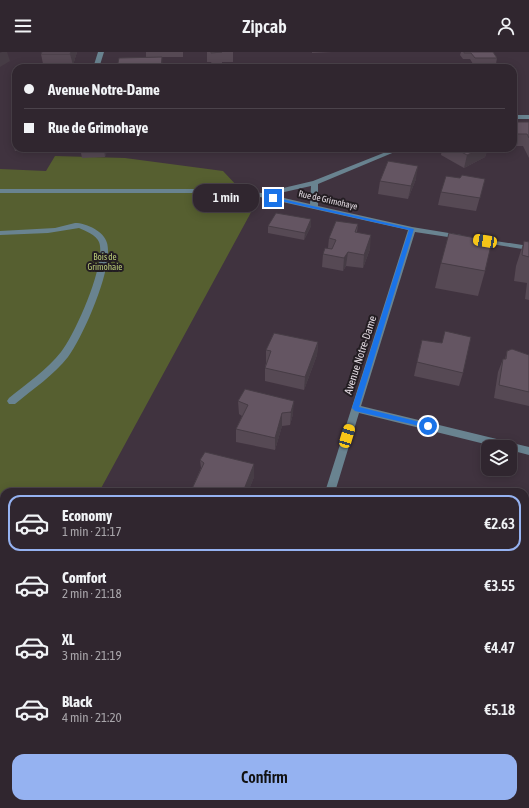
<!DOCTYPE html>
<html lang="en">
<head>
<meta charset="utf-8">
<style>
	body { margin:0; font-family:"Asap Condensed",sans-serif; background:#3c323b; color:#f1f3f6; height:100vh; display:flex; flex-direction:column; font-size:15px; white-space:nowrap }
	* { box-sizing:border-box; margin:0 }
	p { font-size:13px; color:#a8a5aa }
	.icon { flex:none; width:22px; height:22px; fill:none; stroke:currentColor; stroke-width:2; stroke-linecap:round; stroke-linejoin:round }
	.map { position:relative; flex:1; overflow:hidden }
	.side { position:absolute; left:0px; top:436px; width:529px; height:320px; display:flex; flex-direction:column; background:#30262f; border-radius:12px 12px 0 0; box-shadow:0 2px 10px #0003,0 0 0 1px #4b434b }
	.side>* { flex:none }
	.banner { position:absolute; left:12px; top:12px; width:505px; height:88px; border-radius:12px; box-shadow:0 2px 10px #0003,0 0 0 1px #4b434b; display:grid; align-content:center; height:88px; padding:0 12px; background:#30262f }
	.tools { position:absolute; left:481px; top:388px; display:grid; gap:8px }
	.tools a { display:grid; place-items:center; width:36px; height:36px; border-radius:8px; background:#30262f; box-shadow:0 2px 10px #0003,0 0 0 1px #4b434b; font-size:20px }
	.end { position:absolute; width:18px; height:18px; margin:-9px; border:5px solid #1a73e8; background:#fff; box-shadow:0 0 0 2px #fff }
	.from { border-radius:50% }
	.bubble { position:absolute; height:28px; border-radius:12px; background:#30262f; box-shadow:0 2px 10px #0003,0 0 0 1px #4b434b; font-size:13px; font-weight:600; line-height:28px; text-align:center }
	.car { position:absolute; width:12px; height:24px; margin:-12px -6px; border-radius:5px; box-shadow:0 0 3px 1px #0007; background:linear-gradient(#f5c518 24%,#345 0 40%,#f5c518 0 76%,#345 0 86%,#f5c518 0) }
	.banner b { display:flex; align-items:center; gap:14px; height:38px; font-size:15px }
	.banner b+b { border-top:1px solid #4b434b }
	.banner i { width:10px; height:10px; background:#f1f3f6 }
	ul { padding:7px 0 0; list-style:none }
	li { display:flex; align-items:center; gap:12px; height:56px; margin:0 8px 6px; padding:0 4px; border:2px solid transparent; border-radius:12px }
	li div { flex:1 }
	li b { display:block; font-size:15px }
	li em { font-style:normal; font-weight:600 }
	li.on { border-color:#95b2f1 }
	li>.icon { width:36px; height:36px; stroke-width:1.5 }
	.action { display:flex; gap:8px; margin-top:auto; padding:8px 12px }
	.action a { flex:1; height:46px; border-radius:12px; background:#95b2f1; color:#111; font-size:16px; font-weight:600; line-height:46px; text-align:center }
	header { display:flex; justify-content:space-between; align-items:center; height:52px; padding:0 12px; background:#30262f; font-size:18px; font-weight:600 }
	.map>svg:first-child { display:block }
	.green { fill:#565f30 }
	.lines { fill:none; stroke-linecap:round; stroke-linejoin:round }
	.minor { fill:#698390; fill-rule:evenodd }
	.wall { fill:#564954 }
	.shaded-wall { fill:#463c45 }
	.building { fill:#645562; stroke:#463c45 }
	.route { fill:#1a73e8 }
	.labels { text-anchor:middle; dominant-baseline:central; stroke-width:4; stroke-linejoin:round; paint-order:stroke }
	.far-street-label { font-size:9px; fill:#e0d8df; stroke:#231d22 }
	.far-park-label { font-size:9px; fill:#b7c876; stroke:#231d22 }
	.street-label { font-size:11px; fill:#e0d8df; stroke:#231d22 }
</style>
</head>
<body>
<header><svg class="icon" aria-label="menu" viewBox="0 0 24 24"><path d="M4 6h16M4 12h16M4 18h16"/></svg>Zipcab<svg class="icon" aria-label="person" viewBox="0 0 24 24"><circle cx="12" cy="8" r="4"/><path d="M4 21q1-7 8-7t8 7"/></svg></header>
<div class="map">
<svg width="529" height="756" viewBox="0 0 529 756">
	<rect width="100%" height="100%" fill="#40333f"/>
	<path class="green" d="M 55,104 L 125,106 L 223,119 L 255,153 L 99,440 L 4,440 L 4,471 L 0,470 L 0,117 L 46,119 Z"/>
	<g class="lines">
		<g class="minor">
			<path d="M 98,0 L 104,0 L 99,16 L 93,16 Z"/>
			<rect x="513" y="63" width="16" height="4"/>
			<path d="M 391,96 L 397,96 L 397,99 L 318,132 L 318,154 L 412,175 L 461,183 L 465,185 L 461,187 L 415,180 L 361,354 L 529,395 L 529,403 L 510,398 L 510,395 L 497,395 L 359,361 L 335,440 L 325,440 L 408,178 L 260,145 L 201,141 L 0,141 L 0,137 L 201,137 L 262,141 L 313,129 L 391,98 ZM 311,134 L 310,152 L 271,143 Z"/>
			<path d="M 75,171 C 86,171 104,179 107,191 C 114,215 83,285 68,305 C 54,323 33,337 15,352 L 9,352 L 7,349 L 9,346 C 26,332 47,318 61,300 C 75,283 107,210 99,190 C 96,183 86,179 79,176 L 48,181 L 0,183 L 0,179 L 55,176 Z"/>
			<path d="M 476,186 L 529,194 L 529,198 L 479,190 L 475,188 Z"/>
			<path d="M 294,752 L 308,752 L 309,756 L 295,756 Z"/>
		</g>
	</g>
	<g class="wall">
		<path d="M 77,0 L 73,13 L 43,12 L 41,2 Z"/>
		<rect x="146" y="0" width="37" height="5"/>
		<path d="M 207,0 L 233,0 L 233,10 L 222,10 L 222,12 L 212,12 L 211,10 L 207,10 Z"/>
		<path d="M 312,0 L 332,0 L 312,1 Z"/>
		<path d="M 461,0 L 493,0 L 497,6 L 496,12 L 483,12 L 484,16 L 465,16 L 466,12 L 473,12 L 470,7 L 463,7 L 460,3 Z"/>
		<path d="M 513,70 L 529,70 L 529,106 L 523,94 L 513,94 Z"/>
		<path d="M 16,84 L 16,96 L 48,96 L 48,98 L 15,99 L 13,92 Z"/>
		<path d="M 62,96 L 108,96 L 105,105 L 82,106 L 81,101 L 63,101 Z"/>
		<path d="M 188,96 L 214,96 L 214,98 L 188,99 Z"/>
		<rect x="230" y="96" width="31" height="3"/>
		<path d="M 442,96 L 488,96 L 485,105 L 464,116 L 441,103 Z"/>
		<path d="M 460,126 L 485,127 L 476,159 L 438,153 L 441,140 Z"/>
		<path d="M 416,127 L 408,147 L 378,142 L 380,129 Z"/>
		<path d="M 311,167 L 311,174 L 304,188 L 268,181 L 268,174 Z"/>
		<path d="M 358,172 L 357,180 L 370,197 L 363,216 L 346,214 L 343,219 L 322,215 L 323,202 L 328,196 L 329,186 Z"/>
		<path d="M 524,189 L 529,190 L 529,248 L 525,247 L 527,231 L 514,229 L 516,214 Z"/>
		<path d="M 441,211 L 485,219 L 478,244 L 435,236 Z"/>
		<path d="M 422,288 L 442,291 L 463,321 L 459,334 L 414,324 Z"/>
		<path d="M 318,290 L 317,303 L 304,338 L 265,329 L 265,316 L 266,311 L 266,298 Z"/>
		<path d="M 507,299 L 529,303 L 529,354 L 494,346 L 498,320 L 503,307 L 505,307 Z"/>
		<path d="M 245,337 L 293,362 L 290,373 L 282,374 L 275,398 L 236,390 L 236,377 L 242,364 L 239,362 L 238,349 Z"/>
		<path d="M 200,408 L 254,412 L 254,425 L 248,440 L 192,440 L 191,439 L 201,416 Z"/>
		<path d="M 525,624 L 529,624 L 529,722 L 525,721 Z"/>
	</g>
	<g class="shaded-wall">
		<path d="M 2,0 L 7,0 L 10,9 L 0,15 L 0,1 Z"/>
		<path d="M 71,0 L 77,0 L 73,13 L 70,2 Z"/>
		<path d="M 162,5 L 163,16 L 161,16 Z"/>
		<path d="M 104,96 L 108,96 L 105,105 Z"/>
		<path d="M 482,96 L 488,96 L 485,105 L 464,116 L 467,103 Z"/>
		<path d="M 418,114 L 416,127 L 408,147 L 411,134 Z"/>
		<path d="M 311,167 L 311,174 L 304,188 L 305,181 Z"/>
		<path d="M 371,183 L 370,197 L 363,216 L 364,203 Z"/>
		<path d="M 348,200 L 346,214 L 343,219 L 344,206 Z"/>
		<path d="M 318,290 L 317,303 L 304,338 L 305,325 Z"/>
		<path d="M 294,349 L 293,362 L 290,373 L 291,360 Z"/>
		<path d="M 282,361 L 282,374 L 275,398 L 275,386 Z"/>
		<path d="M 254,412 L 254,425 L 248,440 L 243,440 Z"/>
	</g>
	<g class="building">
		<path d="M 42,0 L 71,0 L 70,2 L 41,2 Z"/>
		<path d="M 211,0 L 222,0 L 211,1 Z"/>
		<path d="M 464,0 L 493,0 L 497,6 L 475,6 L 471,1 L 464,1 Z"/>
		<path d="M 162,5 L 161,16 L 117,16 L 119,6 Z"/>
		<path d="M 34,12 L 66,12 L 65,16 L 32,16 Z"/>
		<path d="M 466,12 L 483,12 L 484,16 L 468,16 Z"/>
		<path d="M 513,70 L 529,70 L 529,86 L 527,82 L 513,82 Z"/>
		<path d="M 16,84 L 16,92 L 13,92 Z"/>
		<path d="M 454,96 L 482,96 L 467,103 Z"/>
		<path d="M 388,109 L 418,114 L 411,134 L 380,129 Z"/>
		<path d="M 462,123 L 485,127 L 480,146 L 441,140 L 446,124 L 460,126 Z"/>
		<path d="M 276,161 L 311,167 L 305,181 L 268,174 Z"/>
		<path d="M 336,169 L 358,172 L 355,180 L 371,183 L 364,203 L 348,200 L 344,206 L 323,202 L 325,196 L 332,197 L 336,188 L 329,186 Z"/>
		<path d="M 449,181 L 492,189 L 485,219 L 441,211 Z"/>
		<path d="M 524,189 L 529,190 L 529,205 L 522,203 Z"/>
		<path d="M 445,279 L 471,285 L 463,321 L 417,310 L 422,288 L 442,291 Z"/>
		<path d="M 274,281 L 318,290 L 305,325 L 265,316 L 271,299 L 266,298 Z"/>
		<path d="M 512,297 L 529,303 L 529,340 L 499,333 L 503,307 L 506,307 L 507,299 Z"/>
		<path d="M 245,337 L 294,349 L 291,360 L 282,361 L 275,386 L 236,377 L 248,353 L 238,349 Z"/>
		<path d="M 205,400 L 254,412 L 243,440 L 197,440 L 191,439 L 204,411 L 200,408 Z"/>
		<path d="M 525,624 L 529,624 L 529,694 L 525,677 Z"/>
		<path d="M 188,752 L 233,752 L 234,756 L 173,756 Z"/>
	</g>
	<path class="route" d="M 273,145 L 414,177 L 359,355 L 428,372 L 430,372 L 430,376 L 428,376 L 355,359 L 352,356 L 409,178 L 272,147 Z"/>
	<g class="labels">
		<g class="far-street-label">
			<text transform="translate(328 148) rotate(13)">Rue de Grimohaye</text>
		</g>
		<g class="far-park-label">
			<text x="105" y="205">Bois de<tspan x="105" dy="10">Grimohaie</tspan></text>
		</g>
		<g class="street-label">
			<text transform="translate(360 303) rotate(-72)">Avenue Notre-Dame</text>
		</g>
	</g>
</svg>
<div class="tools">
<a><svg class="icon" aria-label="layers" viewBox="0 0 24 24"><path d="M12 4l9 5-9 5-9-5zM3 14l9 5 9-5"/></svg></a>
</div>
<i class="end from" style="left:428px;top:374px"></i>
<i class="end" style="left:273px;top:146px"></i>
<div class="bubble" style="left:193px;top:132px;width:66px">1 min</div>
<i class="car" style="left:485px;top:189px;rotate:279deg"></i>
<i class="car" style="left:347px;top:384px;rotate:17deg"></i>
<div class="banner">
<b><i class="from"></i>Avenue Notre-Dame</b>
<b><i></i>Rue de Grimohaye</b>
</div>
<section class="side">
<ul>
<li class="on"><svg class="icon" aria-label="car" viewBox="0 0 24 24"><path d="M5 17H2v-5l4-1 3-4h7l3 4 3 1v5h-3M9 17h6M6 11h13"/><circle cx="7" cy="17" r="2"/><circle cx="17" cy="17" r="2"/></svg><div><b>Economy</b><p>1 min · 21:17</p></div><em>€2.63</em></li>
<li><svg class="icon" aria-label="car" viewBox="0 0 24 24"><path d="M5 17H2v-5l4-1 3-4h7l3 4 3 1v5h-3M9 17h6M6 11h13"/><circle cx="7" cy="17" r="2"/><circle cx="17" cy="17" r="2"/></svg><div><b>Comfort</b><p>2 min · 21:18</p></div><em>€3.55</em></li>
<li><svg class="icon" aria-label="car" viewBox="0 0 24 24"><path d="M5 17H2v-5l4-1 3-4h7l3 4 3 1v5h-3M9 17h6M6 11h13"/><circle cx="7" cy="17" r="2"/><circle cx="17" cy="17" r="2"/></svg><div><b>XL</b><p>3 min · 21:19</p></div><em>€4.47</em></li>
<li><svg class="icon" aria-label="car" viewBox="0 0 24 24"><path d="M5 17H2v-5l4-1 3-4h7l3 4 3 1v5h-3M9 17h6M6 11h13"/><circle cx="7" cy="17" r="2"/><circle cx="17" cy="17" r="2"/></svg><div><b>Black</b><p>4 min · 21:20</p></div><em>€5.18</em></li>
</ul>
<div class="action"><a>Confirm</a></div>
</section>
</div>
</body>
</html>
